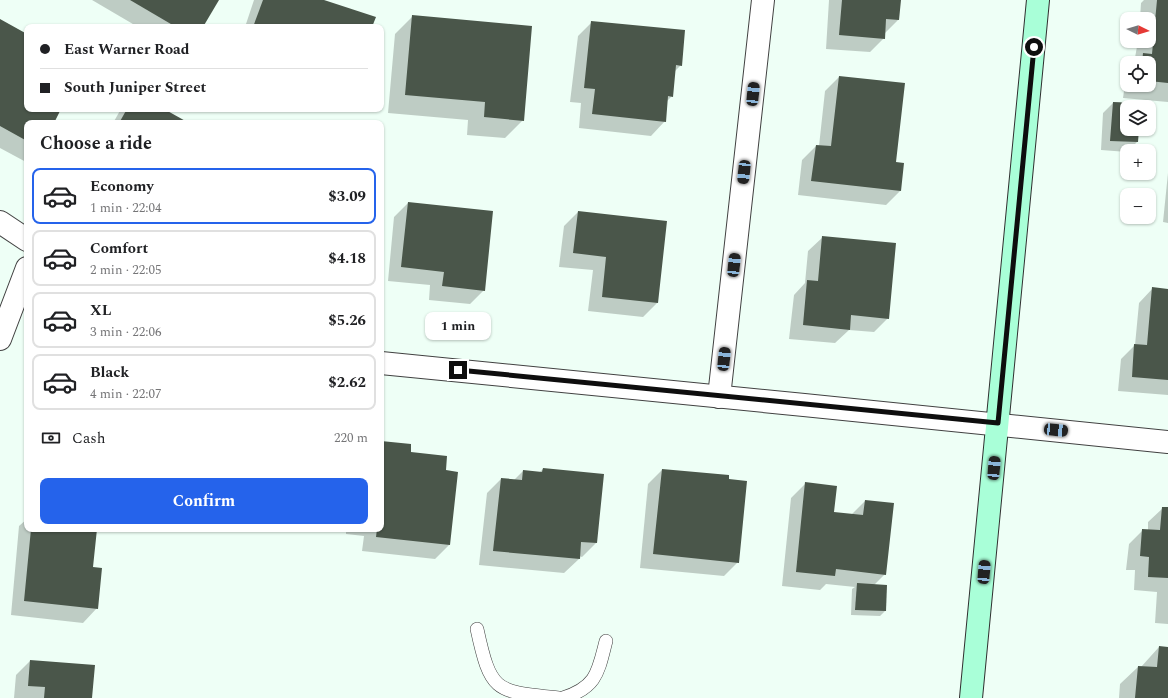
<!DOCTYPE html>
<html lang="en">
<head>
<meta charset="utf-8">
<style>
	body { margin:0; font-family:Spectral,serif; background:#f6f6f6; color:#202124; height:100vh; display:flex; flex-direction:column; font-size:15px; white-space:nowrap }
	* { box-sizing:border-box; margin:0 }
	p { font-size:13px; color:#757577 }
	.icon { flex:none; width:22px; height:22px; fill:none; stroke:currentColor; stroke-width:2; stroke-linecap:round; stroke-linejoin:round }
	.map { position:relative; flex:1; overflow:hidden }
	.panel { position:absolute; left:24px; top:120px; width:360px; height:412px; display:flex; flex-direction:column; background:#fff; border-radius:8px; box-shadow:0 1px 3px #0004 }
	.panel>* { flex:none }
	.guide { position:absolute; left:24px; top:24px; width:360px; height:88px; border-radius:8px; box-shadow:0 1px 3px #0004; display:grid; align-content:center; height:88px; padding:0 16px; background:#fff }
	.needle { width:26px; rotate:95deg }
	.controls { position:absolute; left:1120px; top:12px; display:grid; gap:8px }
	.controls a { display:grid; place-items:center; width:36px; height:36px; border-radius:8px; background:#fff; box-shadow:0 1px 3px #0004; font-size:20px }
	.end { position:absolute; width:18px; height:18px; margin:-9px; border:5px solid #0e0e0e; background:#fff; box-shadow:0 0 0 2px #fff }
	.from { border-radius:50% }
	.bubble { position:absolute; height:28px; border-radius:8px; background:#fff; box-shadow:0 1px 3px #0004; font-size:13px; font-weight:700; line-height:28px; text-align:center }
	.car { position:absolute; width:12px; height:24px; margin:-12px -6px; border-radius:5px; box-shadow:0 0 3px 1px #0007; background:linear-gradient(#222 24%,#8ab4d8 0 40%,#222 0 76%,#8ab4d8 0 86%,#222 0) }
	.guide b { display:flex; align-items:center; gap:14px; height:38px; font-size:15px }
	.guide b+b { border-top:1px solid #e0e0e0 }
	.guide i { width:10px; height:10px; background:#202124 }
	ul { padding:0; list-style:none }
	li { display:flex; align-items:center; gap:12px; height:56px; margin:0 8px 6px; padding:0 8px; border:2px solid #e0e0e0; border-radius:8px }
	li div { flex:1 }
	li b { display:block; font-size:15px }
	li em { font-style:normal; font-weight:700 }
	li.selected { border-color:#2563eb }
	li>.icon { width:36px; height:36px; stroke-width:1.5 }
	h2 { padding:0 16px; font-size:18px; line-height:48px }
	.pay { display:flex; align-items:center; gap:10px; height:44px; padding:0 16px; font-size:15px }
	.pay p { margin-inline-start:auto }
	.action { display:flex; gap:8px; margin-top:auto; padding:8px 16px }
	.action a { flex:1; height:46px; border-radius:8px; background:#2563eb; color:#fff; font-size:16px; font-weight:700; line-height:46px; text-align:center }
	.map>svg:first-child { display:block }
	.shadow { fill:#0003 }
	.building { fill:#4a564a }
	.lines { fill:none; stroke-linecap:round; stroke-linejoin:round }
	.service-casing { stroke:#414141; stroke-width:14 }
	.minor-casing { stroke:#414141; stroke-width:24 }
	.secondary-casing { stroke:#303030; stroke-width:24 }
	.service { stroke:#fff; stroke-width:13 }
	.minor { stroke:#fff; stroke-width:22 }
	.secondary { stroke:#a9ffd8; stroke-width:22 }
	.route { stroke:#0e0e0e; stroke-width:5 }
</style>
</head>
<body>
<div class="map">
<svg width="1168" height="698" viewBox="0 0 1168 698">
	<rect width="100%" height="100%" fill="#eefff6"/>
	<g class="shadow">
		<path d="M 92,0 L 218,0 L 202,27 L 138,27 Z"/>
		<path d="M 254,0 L 323,0 L 371,27 L 245,27 Z"/>
		<path d="M 829,0 L 900,0 L 898,20 L 885,33 L 884,38 L 870,52 L 826,49 Z"/>
		<path d="M 1144,0 L 1168,0 L 1168,102 L 1123,98 L 1127,70 L 1127,85 L 1149,85 L 1149,63 L 1134,63 L 1138,41 L 1149,41 L 1149,19 L 1140,19 L 1141,3 Z"/>
		<path d="M 413,16 L 523,120 L 505,138 L 467,135 L 468,120 L 388,113 L 395,34 Z"/>
		<path d="M 0,20 L 27,35 L 23,47 L 27,49 L 27,109 L 60,109 L 53,123 L 27,123 L 26,162 L 0,148 Z"/>
		<path d="M 592,22 L 681,65 L 674,72 L 672,96 L 667,101 L 665,121 L 651,136 L 579,128 L 581,103 L 570,102 L 578,36 Z"/>
		<path d="M 839,77 L 895,163 L 900,191 L 886,205 L 798,195 L 802,160 L 816,146 L 819,146 L 825,91 Z"/>
		<path d="M 1113,103 L 1139,107 L 1127,107 L 1127,129 L 1138,129 L 1137,142 L 1127,152 L 1101,150 L 1103,113 Z"/>
		<path d="M 121,109 L 162,109 L 187,123 L 113,123 Z"/>
		<path d="M 1168,173 L 1168,223 L 1163,222 Z"/>
		<path d="M 408,203 L 484,290 L 470,304 L 429,300 L 430,285 L 388,281 L 394,217 Z"/>
		<path d="M 578,212 L 666,222 L 657,303 L 643,317 L 588,311 L 593,270 L 559,267 L 564,226 Z"/>
		<path d="M 823,237 L 888,318 L 874,332 L 849,330 L 835,343 L 789,339 L 794,295 L 805,283 L 808,251 Z"/>
		<path d="M 1153,288 L 1168,290 L 1168,395 L 1118,391 L 1121,359 L 1135,345 L 1139,303 Z"/>
		<path d="M 381,442 L 410,453 L 445,471 L 449,545 L 435,559 L 362,551 L 364,536 L 346,534 L 346,529 L 381,529 Z"/>
		<path d="M 543,469 L 596,543 L 582,557 L 579,556 L 579,559 L 564,573 L 479,565 L 487,493 L 501,479 L 514,480 L 523,471 L 539,473 Z"/>
		<path d="M 662,470 L 738,562 L 724,576 L 640,568 L 648,484 Z"/>
		<path d="M 806,483 L 833,513 L 851,515 L 865,501 L 885,574 L 874,585 L 885,611 L 880,616 L 851,615 L 852,589 L 855,587 L 826,584 L 820,590 L 782,586 L 791,498 Z"/>
		<path d="M 1163,508 L 1168,509 L 1168,624 L 1155,623 L 1157,592 L 1134,590 L 1135,570 L 1126,570 L 1129,544 L 1143,530 L 1148,530 L 1148,522 Z"/>
		<path d="M 27,519 L 27,529 L 96,529 L 92,568 L 97,608 L 83,623 L 11,615 L 19,526 Z"/>
		<path d="M 1159,647 L 1168,648 L 1168,698 L 1119,698 L 1120,684 L 1138,667 L 1141,667 Z"/>
		<path d="M 30,661 L 91,698 L 14,698 L 16,675 Z"/>
	</g>
	<g class="building">
		<path d="M 130,0 L 219,0 L 203,27 L 176,27 Z"/>
		<path d="M 263,0 L 324,0 L 376,17 L 372,27 L 253,27 Z"/>
		<path d="M 842,0 L 901,0 L 899,20 L 886,19 L 885,39 L 839,35 Z"/>
		<path d="M 1157,0 L 1168,0 L 1168,83 L 1149,81 L 1149,63 L 1142,63 L 1143,53 L 1152,54 Z"/>
		<path d="M 412,15 L 532,26 L 524,121 L 484,117 L 485,102 L 405,95 Z"/>
		<path d="M 0,19 L 27,34 L 27,41 L 24,46 L 27,47 L 27,109 L 61,109 L 54,123 L 27,123 L 27,141 L 0,126 Z"/>
		<path d="M 591,21 L 685,30 L 682,66 L 676,65 L 673,97 L 668,96 L 666,122 L 592,114 L 595,89 L 584,88 Z"/>
		<path d="M 839,76 L 905,83 L 896,162 L 904,163 L 901,191 L 811,181 L 816,145 L 831,146 Z"/>
		<path d="M 1113,102 L 1140,103 L 1140,107 L 1127,107 L 1127,129 L 1139,129 L 1138,142 L 1110,141 Z"/>
		<path d="M 127,109 L 164,109 L 189,123 L 119,123 Z"/>
		<path d="M 408,202 L 493,211 L 485,291 L 442,286 L 444,272 L 401,267 Z"/>
		<path d="M 578,211 L 667,221 L 658,303 L 602,297 L 606,257 L 573,253 Z"/>
		<path d="M 822,236 L 896,243 L 889,319 L 851,315 L 850,330 L 803,325 L 807,280 L 818,281 Z"/>
		<path d="M 1152,287 L 1168,289 L 1168,380 L 1132,377 L 1134,344 L 1147,345 Z"/>
		<path d="M 381,441 L 411,444 L 411,452 L 447,456 L 446,470 L 458,472 L 450,545 L 376,537 L 377,529 L 381,529 Z"/>
		<path d="M 543,468 L 604,474 L 597,543 L 581,542 L 580,559 L 493,551 L 501,478 L 522,480 L 523,470 L 542,472 Z"/>
		<path d="M 662,469 L 729,475 L 729,479 L 747,481 L 739,563 L 653,554 Z"/>
		<path d="M 805,482 L 837,486 L 834,512 L 863,515 L 865,500 L 894,503 L 886,575 L 836,569 L 835,576 L 796,572 Z"/>
		<path d="M 1162,507 L 1168,507 L 1168,578 L 1148,577 L 1149,557 L 1140,556 L 1142,529 L 1160,530 Z"/>
		<path d="M 31,529 L 97,529 L 93,567 L 102,568 L 98,609 L 24,601 Z"/>
		<path d="M 857,583 L 887,585 L 886,611 L 855,610 Z"/>
		<path d="M 1159,646 L 1168,647 L 1168,698 L 1135,698 L 1138,666 L 1157,667 Z"/>
		<path d="M 30,660 L 95,665 L 92,698 L 44,698 L 45,687 L 28,686 Z"/>
	</g>
	<g class="lines">
		<defs>
			<g id="service">
				<path d="M 477,629 C 491,694 496,691 559,698"/>
				<path d="M 563,698 C 597,687 598,672 606,641"/>
			</g>
			<g id="minor">
				<path d="M 0,222 L 27,240"/>
				<path d="M 0,339 L 27,268"/>
				<path d="M 381,363 C 643,390 906,414 1168,442"/>
				<path d="M 719,397 L 763,0"/>
			</g>
			<path id="secondary" d="M 971,698 L 1038,0"/>
		</defs>
		<use href="#service" class="service-casing"/>
		<use href="#minor" class="minor-casing"/>
		<use href="#secondary" class="secondary-casing"/>
		<use href="#service" class="service"/>
		<use href="#minor" class="minor"/>
		<use href="#secondary" class="secondary"/>
	</g>
	<g class="lines">
		<path class="route" d="M 458,370 L 998,423 L 1034,47"/>
	</g>
</svg>
<div class="controls">
<a><svg class="needle" viewBox="-14 -14 28 28"><path d="M0-13l5 13h-10z" fill="#e53935"/><path d="M0 13l5-13h-10z" fill="#757577"/></svg></a>
<a><svg class="icon" aria-label="locate" viewBox="0 0 24 24"><circle cx="12" cy="12" r="6"/><path d="M12 2v4M12 18v4M2 12h4M18 12h4"/></svg></a>
<a><svg class="icon" aria-label="layers" viewBox="0 0 24 24"><path d="M12 4l9 5-9 5-9-5zM3 14l9 5 9-5"/></svg></a>
<a>+</a>
<a>−</a>
</div>
<i class="end from" style="left:1034px;top:47px"></i>
<i class="end" style="left:458px;top:370px"></i>
<div class="bubble" style="left:425px;top:312px;width:66px">1 min</div>
<i class="car" style="left:753px;top:94px;rotate:6deg"></i>
<i class="car" style="left:744px;top:172px;rotate:186deg"></i>
<i class="car" style="left:734px;top:265px;rotate:6deg"></i>
<i class="car" style="left:724px;top:359px;rotate:6deg"></i>
<i class="car" style="left:1056px;top:430px;rotate:96deg"></i>
<i class="car" style="left:994px;top:468px;rotate:5deg"></i>
<i class="car" style="left:984px;top:572px;rotate:5deg"></i>
<div class="guide">
<b><i class="from"></i>East Warner Road</b>
<b><i></i>South Juniper Street</b>
</div>
<section class="panel">
<h2>Choose a ride</h2>
<ul>
<li class="selected"><svg class="icon" aria-label="car" viewBox="0 0 24 24"><path d="M5 17H2v-5l4-1 3-4h7l3 4 3 1v5h-3M9 17h6M6 11h13"/><circle cx="7" cy="17" r="2"/><circle cx="17" cy="17" r="2"/></svg><div><b>Economy</b><p>1 min · 22:04</p></div><em>$3.09</em></li>
<li><svg class="icon" aria-label="car" viewBox="0 0 24 24"><path d="M5 17H2v-5l4-1 3-4h7l3 4 3 1v5h-3M9 17h6M6 11h13"/><circle cx="7" cy="17" r="2"/><circle cx="17" cy="17" r="2"/></svg><div><b>Comfort</b><p>2 min · 22:05</p></div><em>$4.18</em></li>
<li><svg class="icon" aria-label="car" viewBox="0 0 24 24"><path d="M5 17H2v-5l4-1 3-4h7l3 4 3 1v5h-3M9 17h6M6 11h13"/><circle cx="7" cy="17" r="2"/><circle cx="17" cy="17" r="2"/></svg><div><b>XL</b><p>3 min · 22:06</p></div><em>$5.26</em></li>
<li><svg class="icon" aria-label="car" viewBox="0 0 24 24"><path d="M5 17H2v-5l4-1 3-4h7l3 4 3 1v5h-3M9 17h6M6 11h13"/><circle cx="7" cy="17" r="2"/><circle cx="17" cy="17" r="2"/></svg><div><b>Black</b><p>4 min · 22:07</p></div><em>$2.62</em></li>
</ul>
<div class="pay"><svg class="icon" aria-label="cash" viewBox="0 0 24 24"><path d="M3 7h18v10H3z"/><circle cx="12" cy="12" r="2"/></svg>Cash<p>220 m</p></div>
<div class="action"><a>Confirm</a></div>
</section>
</div>
</body>
</html>
